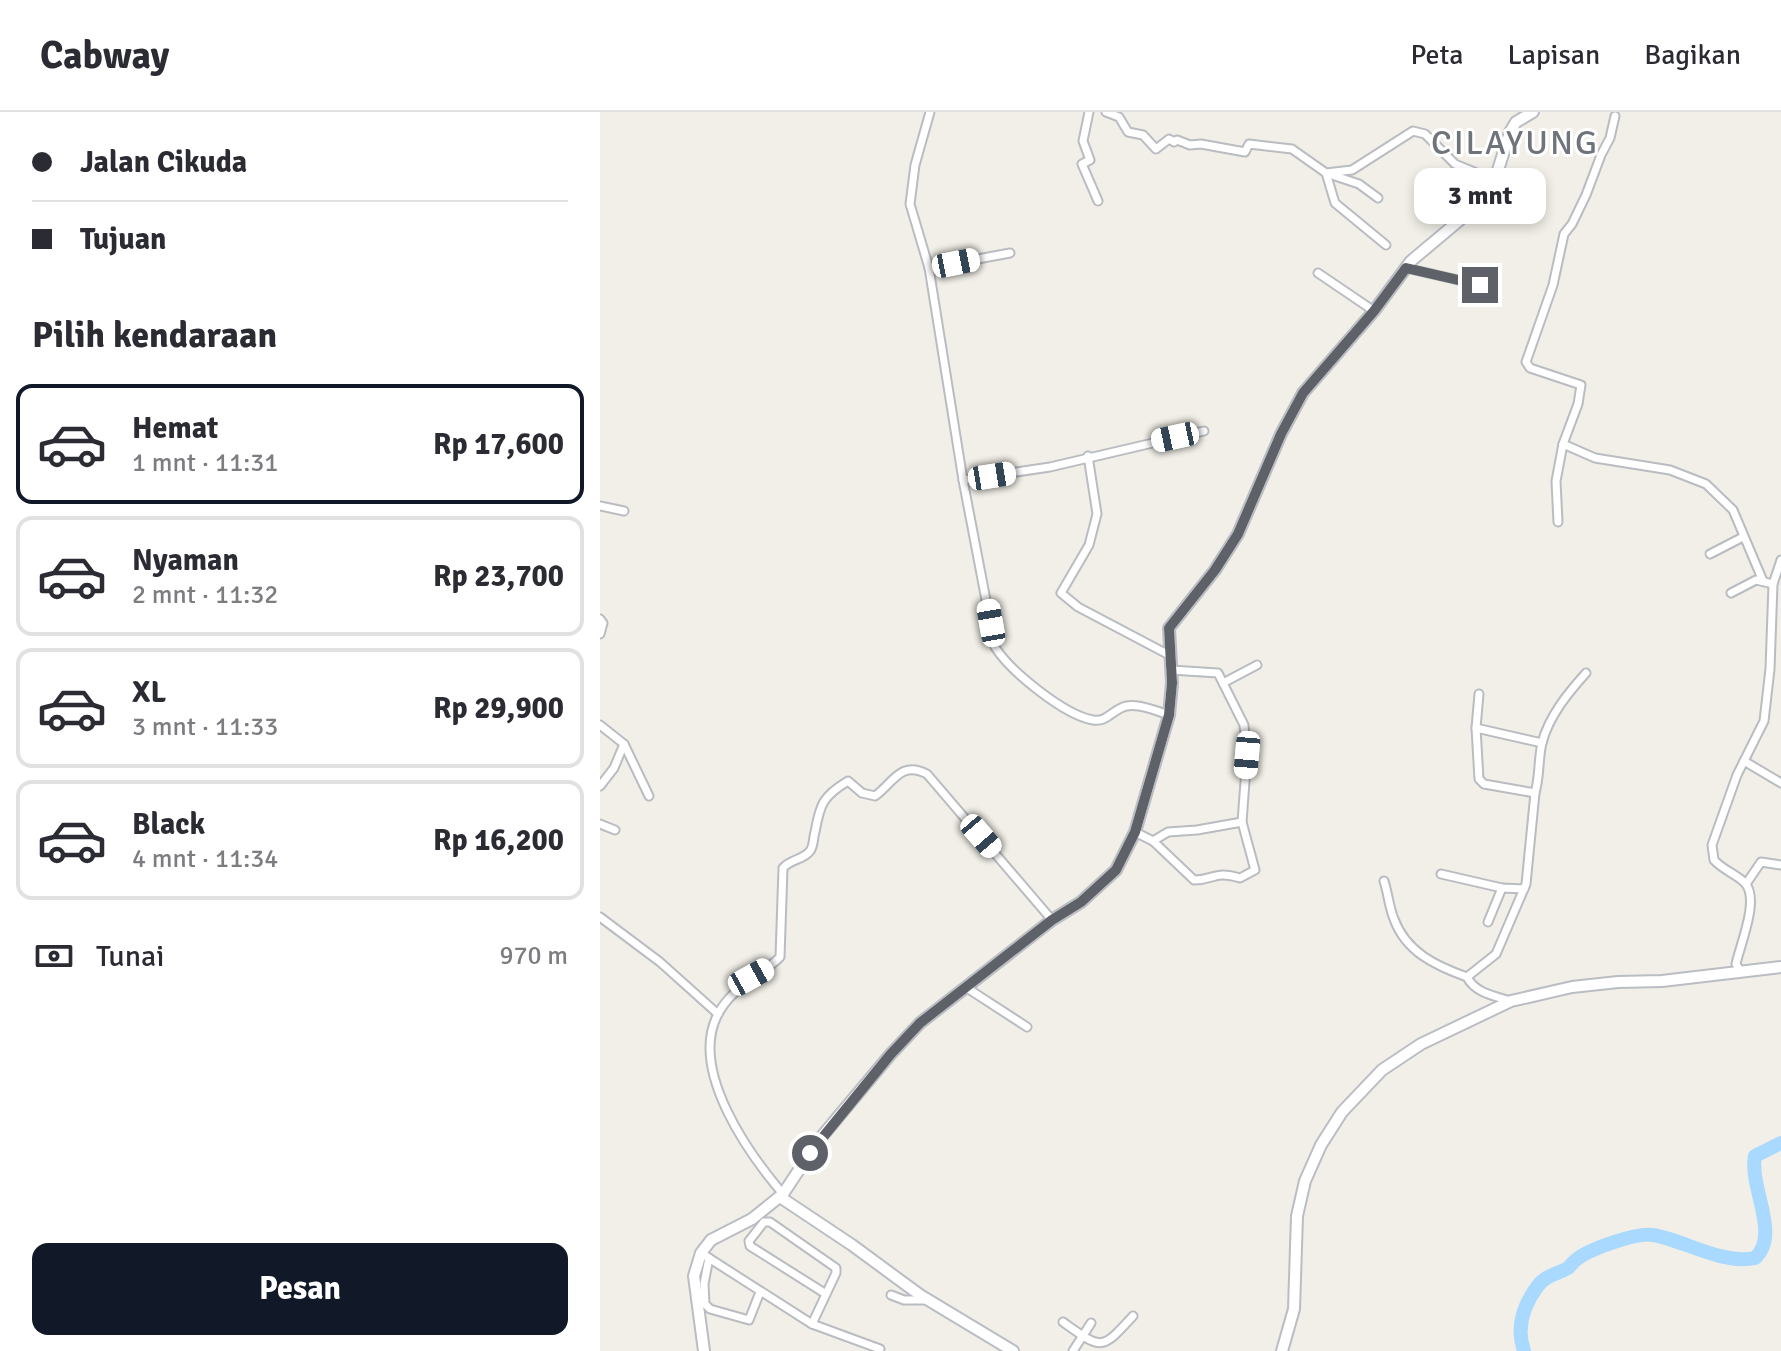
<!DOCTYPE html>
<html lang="id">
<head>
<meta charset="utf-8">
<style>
	body { margin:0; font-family:Signika,sans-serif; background:#f2f2f3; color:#2b2b33; height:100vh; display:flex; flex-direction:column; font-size:30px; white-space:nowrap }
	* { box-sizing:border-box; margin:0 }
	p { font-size:26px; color:#7c7c81 }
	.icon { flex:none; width:44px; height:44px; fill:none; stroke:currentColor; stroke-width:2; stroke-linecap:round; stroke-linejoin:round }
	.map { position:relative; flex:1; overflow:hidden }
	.sheet { display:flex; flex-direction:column; background:#fff; width:600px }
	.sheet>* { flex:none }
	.banner { display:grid; align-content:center; height:176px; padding:0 32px; background:#fff }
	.end { position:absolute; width:36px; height:36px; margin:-18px; border:10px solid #5e6268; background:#fff; box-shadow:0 0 0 4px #fff }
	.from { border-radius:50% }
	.bubble { position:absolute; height:56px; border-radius:16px; background:#fff; box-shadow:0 4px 12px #0003; font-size:26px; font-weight:700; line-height:56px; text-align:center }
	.car { position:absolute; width:24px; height:48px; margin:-24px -12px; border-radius:10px; box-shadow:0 0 6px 2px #0007; background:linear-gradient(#fff 24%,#345 0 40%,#fff 0 76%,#345 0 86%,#fff 0) }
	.banner b { display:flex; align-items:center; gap:28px; height:76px; font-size:30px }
	.banner b+b { border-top:2px solid #e1e1e2 }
	.banner i { width:20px; height:20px; background:#2b2b33 }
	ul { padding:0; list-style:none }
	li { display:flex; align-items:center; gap:24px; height:120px; margin:0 16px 12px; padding:0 16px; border:4px solid #e1e1e2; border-radius:16px }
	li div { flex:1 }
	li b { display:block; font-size:30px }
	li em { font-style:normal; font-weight:700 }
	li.active { border-color:#111827 }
	li>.icon { width:72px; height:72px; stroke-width:1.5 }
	h2 { padding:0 32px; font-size:36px; line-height:96px }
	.pay { display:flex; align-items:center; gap:20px; height:88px; padding:0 32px; font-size:30px }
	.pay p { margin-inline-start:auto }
	.action { display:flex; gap:16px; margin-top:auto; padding:16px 32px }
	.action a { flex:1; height:92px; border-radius:16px; background:#111827; color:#fff; font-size:32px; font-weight:700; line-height:92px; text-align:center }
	header { display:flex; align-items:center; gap:48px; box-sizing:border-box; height:112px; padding:0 40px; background:#fff; border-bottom:2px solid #e1e1e2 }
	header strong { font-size:38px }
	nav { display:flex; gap:44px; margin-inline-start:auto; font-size:28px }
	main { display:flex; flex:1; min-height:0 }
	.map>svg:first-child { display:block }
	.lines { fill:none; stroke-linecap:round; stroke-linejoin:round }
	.river { stroke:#a9d9ff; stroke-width:14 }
	.street-casing { stroke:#b9bcc1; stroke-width:11 }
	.secondary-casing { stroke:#babdc3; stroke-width:14 }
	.street { stroke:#fff; stroke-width:7 }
	.secondary { stroke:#fff; stroke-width:10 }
	.route { stroke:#5e6268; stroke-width:10 }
	.labels { text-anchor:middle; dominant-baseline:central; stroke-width:6; stroke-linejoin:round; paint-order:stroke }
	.quarter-label { font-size:34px; letter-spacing:2px; fill:#6f747a; stroke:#fff }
</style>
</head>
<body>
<header>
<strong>Cabway</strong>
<nav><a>Peta</a><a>Lapisan</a><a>Bagikan</a></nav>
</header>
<main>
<section class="sheet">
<div class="banner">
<b><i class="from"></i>Jalan Cikuda</b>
<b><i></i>Tujuan</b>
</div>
<h2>Pilih kendaraan</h2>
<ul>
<li class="active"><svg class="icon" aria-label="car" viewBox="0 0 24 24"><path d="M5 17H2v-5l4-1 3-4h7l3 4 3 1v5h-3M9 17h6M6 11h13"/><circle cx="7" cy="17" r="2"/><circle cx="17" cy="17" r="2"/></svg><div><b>Hemat</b><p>1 mnt · 11:31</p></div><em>Rp 17,600</em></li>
<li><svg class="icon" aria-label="car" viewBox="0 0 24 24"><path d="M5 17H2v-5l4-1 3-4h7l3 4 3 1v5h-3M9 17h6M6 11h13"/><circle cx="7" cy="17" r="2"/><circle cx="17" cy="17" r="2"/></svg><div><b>Nyaman</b><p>2 mnt · 11:32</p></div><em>Rp 23,700</em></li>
<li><svg class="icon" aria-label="car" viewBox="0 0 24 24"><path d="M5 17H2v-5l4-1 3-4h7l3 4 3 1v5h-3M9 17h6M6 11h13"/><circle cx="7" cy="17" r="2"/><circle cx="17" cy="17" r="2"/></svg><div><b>XL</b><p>3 mnt · 11:33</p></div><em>Rp 29,900</em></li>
<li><svg class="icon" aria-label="car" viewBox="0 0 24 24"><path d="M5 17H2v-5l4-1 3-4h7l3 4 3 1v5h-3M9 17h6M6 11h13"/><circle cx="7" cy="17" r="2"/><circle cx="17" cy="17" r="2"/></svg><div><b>Black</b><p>4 mnt · 11:34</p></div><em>Rp 16,200</em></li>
</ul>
<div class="pay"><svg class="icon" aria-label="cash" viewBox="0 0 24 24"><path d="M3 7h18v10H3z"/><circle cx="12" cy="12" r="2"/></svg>Tunai<p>970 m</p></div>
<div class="action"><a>Pesan</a></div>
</section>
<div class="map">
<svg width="1181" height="1239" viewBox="0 0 1181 1239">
	<rect width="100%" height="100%" fill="#f1efe7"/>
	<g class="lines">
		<path class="river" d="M 924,1239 C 916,1216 923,1194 937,1175 C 945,1163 956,1163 968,1156 C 970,1154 974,1149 977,1147 C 990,1137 1037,1120 1053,1123 C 1084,1128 1122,1153 1155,1146 C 1181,1122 1149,1076 1155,1044 L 1181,1031"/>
		<defs>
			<g id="street">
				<path d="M 330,0 L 315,53 L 310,92 L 329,156 L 363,368 L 395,535 C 410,559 464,603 493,608 C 506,610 510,601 521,596 C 534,589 556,599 569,603"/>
				<path d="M 489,0 L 483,29 L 490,48 L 482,52 L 498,89"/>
				<path d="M 506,0 L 519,5 L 528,20 L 543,23 L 556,37 L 569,27 L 574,30 L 577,28 L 590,33 L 601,32 L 645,40 L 649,32 L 692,37 L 726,61 L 759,72 L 778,86"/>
				<path d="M 1015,4 L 1010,26 L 1001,43 L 986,83 L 972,112 L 964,122 L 953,173 L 926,250 L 930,256 L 981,273 L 978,292 L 963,332 L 995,346 L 1070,358 L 1106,372 L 1133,398 L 1163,469"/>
				<path d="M 786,133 L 735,91 L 726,61 L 752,58 L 813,19 L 825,22 L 855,52 L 894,68"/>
				<path d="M 329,156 L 410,141"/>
				<path d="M 806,156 L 880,173"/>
				<path d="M 718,161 L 774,199"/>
				<path d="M 488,344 L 497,402 L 489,433 L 461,481 L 478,495 L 571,544"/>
				<path d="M 363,368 L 450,355 L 604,319"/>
				<path d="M 0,394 L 24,399"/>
				<path d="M 958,410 L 956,369 L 963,332"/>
				<path d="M 1110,442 L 1143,425"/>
				<path d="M 1173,472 L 1181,448"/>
				<path d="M 1131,481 L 1156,468 L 1173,472 L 1170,557 L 1164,609 L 1137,663 L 1112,733 L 1114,748 C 1123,758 1136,762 1145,771 C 1160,787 1140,833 1136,852 L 1141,860"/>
				<path d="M 0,507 L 3,511 L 0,522"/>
				<path d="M 623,571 L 657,553"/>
				<path d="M 879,582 L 876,616 L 879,667 L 884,672 L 935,681"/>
				<path d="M 0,613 L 24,632 L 49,684"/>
				<path d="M 876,616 L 942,631"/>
				<path d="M 1144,649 L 1181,671"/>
				<path d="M 0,674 L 14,656 L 24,632"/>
				<path d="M 0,712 L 15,718"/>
				<path d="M 535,720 L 553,729 L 568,720 L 597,718 L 642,710"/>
				<path d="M 553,729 L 594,768 C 615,768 614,758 640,766 L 655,758 L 642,710 L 647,643 L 644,613 L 618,561 L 571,558"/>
				<path d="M 841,762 L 902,776 L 924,777"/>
				<path d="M 784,769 C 788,781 789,795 794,807 C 806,840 836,854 867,865 C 875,881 894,884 911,889"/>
				<path d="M 1146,772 L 1161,750 L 1181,753"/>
				<path d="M 0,805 L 60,850 L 118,902"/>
				<path d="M 888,810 L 902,776"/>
				<path d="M 867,865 L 896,842 L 926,772 L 935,681 C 940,664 938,648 942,631 C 949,604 968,581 986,561"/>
				<path d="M 367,876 L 427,915"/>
				<path d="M 183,1082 C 148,1041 90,959 117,904 C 131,875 160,865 180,845 L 183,756 C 191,747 203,748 210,739 C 214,734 213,726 215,720 C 220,692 223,684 248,669 L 262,681 L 275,684 C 293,671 301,648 327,662 L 452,808"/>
				<path d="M 101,1141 L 212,1212 L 280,1237"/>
				<path d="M 109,1146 L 104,1172 L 105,1192 L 110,1197 L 149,1208 L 160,1180"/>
				<path d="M 291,1183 L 304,1188 L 325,1188"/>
				<path d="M 463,1210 C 502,1238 501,1239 533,1204"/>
				<path d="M 212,1212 L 236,1161 L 236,1156 L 170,1110 L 164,1110 L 149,1129 L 150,1134 L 226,1182"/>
				<path d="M 473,1239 L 491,1211"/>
			</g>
			<g id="secondary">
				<path d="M 180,1085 L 252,1133 L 320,1183 L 413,1239"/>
				<path d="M 104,1239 L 94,1164 L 101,1141 L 111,1128 L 152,1107 L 183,1082 L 218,1029 L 290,943 L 320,911 L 452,808 L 481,790 L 516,758 L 535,720 L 569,603 L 572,571 L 569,516 L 615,458 L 638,422 L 681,322 L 703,281 L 774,199 L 811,149 L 867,102 L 886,81 L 898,58 L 910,20 L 916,10 L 933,0"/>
				<path d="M 682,1239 L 694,1197 L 697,1104 L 705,1069 L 721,1033 L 742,1000 L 782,958 L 821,932 L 911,889 L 972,875 L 1018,870 L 1062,869 L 1181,855"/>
			</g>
		</defs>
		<use href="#street" class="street-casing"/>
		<use href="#secondary" class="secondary-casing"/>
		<use href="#street" class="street"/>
		<use href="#secondary" class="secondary"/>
	</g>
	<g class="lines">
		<path class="route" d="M 210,1041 L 290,943 L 320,911 L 452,808 L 481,790 L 516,758 L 535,720 L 569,603 L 572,571 L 569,516 L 615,458 L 638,422 L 681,322 L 703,281 L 774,199 L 806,156 L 880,173"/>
	</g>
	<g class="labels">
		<g class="quarter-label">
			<text x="915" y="31">CILAYUNG</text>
		</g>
	</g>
</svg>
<i class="end from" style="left:210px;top:1041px"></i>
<i class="end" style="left:880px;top:173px"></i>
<div class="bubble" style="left:814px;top:56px;width:132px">3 mnt</div>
<i class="car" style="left:356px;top:151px;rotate:79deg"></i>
<i class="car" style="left:575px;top:325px;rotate:258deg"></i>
<i class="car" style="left:392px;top:364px;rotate:81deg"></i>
<i class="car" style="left:391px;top:511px;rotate:350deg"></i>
<i class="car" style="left:647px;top:643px;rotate:185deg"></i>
<i class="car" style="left:381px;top:724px;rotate:139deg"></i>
<i class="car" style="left:151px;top:865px;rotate:61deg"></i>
</div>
</main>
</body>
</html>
